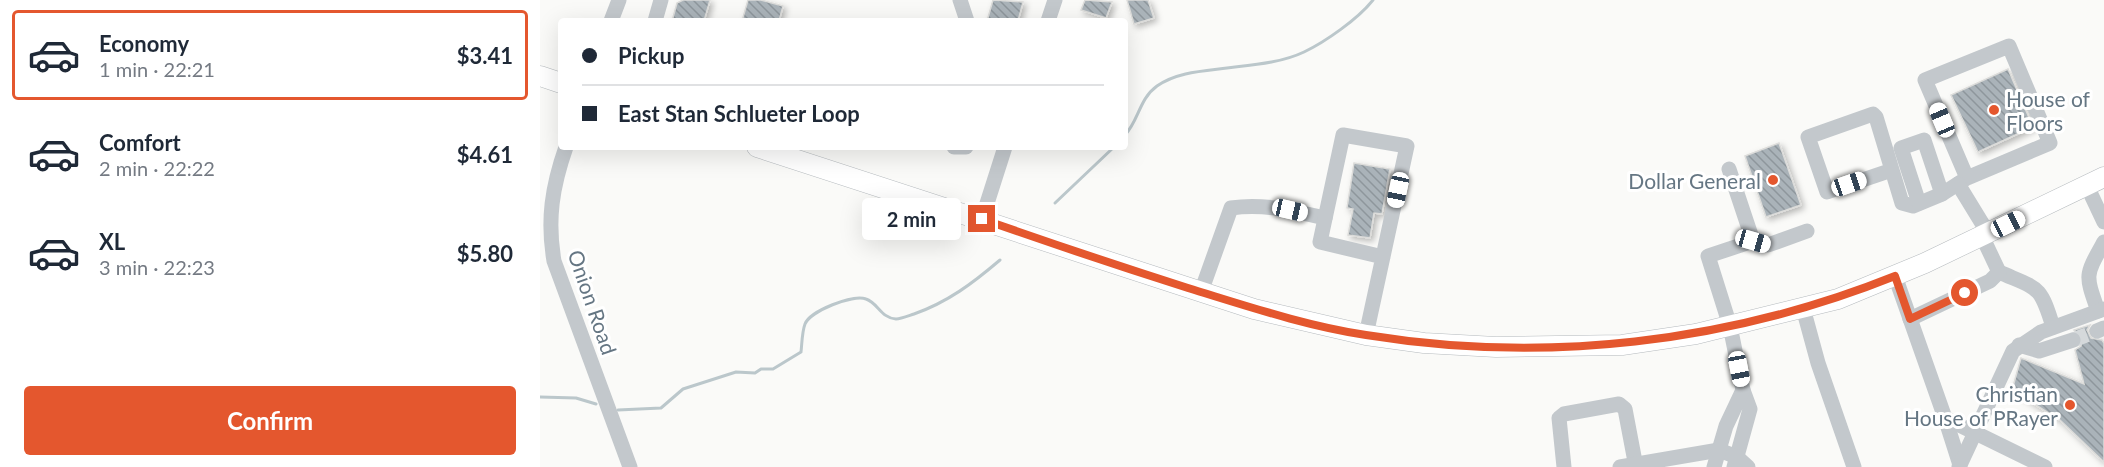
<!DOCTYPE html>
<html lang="en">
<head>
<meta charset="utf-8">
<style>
	body { margin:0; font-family:Lato,sans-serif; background:#f6f6f7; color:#1f2937; height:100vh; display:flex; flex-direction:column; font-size:22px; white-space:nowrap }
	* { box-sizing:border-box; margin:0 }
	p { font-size:20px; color:#747a83 }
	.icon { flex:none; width:33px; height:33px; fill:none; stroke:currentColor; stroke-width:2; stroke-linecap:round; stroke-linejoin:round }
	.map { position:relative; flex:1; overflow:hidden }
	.sheet { display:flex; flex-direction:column; background:#fff; width:540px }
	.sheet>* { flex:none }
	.guide { position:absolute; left:18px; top:18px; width:570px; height:132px; border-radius:6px; box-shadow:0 6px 24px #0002; display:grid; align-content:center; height:132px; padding:0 24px; background:#fff }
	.end { position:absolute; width:27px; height:27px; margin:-14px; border:8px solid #e4572e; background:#fff; box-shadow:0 0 0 3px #fff }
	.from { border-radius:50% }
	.bubble { position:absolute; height:42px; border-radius:6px; background:#fff; box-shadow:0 6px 24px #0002; font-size:20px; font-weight:700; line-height:42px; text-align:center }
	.car { position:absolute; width:18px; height:36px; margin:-18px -9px; border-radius:8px; box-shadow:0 0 4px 2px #0007; background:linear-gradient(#fff 24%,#345 0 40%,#fff 0 76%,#345 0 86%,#fff 0) }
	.guide b { display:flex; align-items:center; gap:21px; height:57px; font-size:22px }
	.guide b+b { border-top:2px solid #e0e1e3 }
	.guide i { width:15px; height:15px; background:#1f2937 }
	ul { padding:10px 0 0; list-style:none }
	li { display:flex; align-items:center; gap:18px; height:90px; margin:0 12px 9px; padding:0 12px; border:3px solid transparent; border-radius:6px }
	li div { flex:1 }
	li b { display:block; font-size:22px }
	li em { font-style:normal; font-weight:700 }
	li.on { border-color:#e4572e }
	li>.icon { width:54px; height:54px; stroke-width:1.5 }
	.action { display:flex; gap:12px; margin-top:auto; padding:12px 24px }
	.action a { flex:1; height:69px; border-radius:6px; background:#e4572e; color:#fff; font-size:24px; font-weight:700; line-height:69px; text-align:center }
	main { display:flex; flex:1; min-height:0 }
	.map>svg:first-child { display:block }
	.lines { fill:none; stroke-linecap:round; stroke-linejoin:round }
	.stream { stroke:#bbc7cb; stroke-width:3 }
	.building { fill:url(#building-back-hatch); stroke:#dcdcda; stroke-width:1.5; filter:url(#shadow) }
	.minor-tunnel { stroke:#d5d9db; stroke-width:15; stroke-dasharray:15 8; stroke-linecap:butt }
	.major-casing { stroke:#b5babe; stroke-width:21 }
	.minor { stroke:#c3c8cc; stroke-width:15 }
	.major { stroke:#fff; stroke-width:20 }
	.route { stroke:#e4572e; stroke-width:8 }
	.poi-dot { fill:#e4572e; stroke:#fff; stroke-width:2 }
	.labels { text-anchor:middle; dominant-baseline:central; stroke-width:6; stroke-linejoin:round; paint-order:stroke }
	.poi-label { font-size:21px; fill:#657683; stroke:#fff; text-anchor:end }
	.street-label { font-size:21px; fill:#657683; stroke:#fff }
</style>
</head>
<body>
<main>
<section class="sheet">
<ul>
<li class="on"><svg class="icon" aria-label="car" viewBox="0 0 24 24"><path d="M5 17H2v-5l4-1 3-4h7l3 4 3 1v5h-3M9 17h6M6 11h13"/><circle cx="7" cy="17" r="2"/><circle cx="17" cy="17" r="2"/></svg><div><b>Economy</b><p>1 min · 22:21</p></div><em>$3.41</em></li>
<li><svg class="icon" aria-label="car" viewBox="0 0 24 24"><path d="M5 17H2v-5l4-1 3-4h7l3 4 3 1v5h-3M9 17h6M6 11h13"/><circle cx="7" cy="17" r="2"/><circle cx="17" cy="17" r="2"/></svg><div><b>Comfort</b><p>2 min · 22:22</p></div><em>$4.61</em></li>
<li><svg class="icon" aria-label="car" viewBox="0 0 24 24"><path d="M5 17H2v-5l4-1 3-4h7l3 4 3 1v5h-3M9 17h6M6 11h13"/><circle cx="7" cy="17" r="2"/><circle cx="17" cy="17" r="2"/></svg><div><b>XL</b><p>3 min · 22:23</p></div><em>$5.80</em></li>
</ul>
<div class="action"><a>Confirm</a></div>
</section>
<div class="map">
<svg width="1564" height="467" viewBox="0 0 1564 467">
	<defs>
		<pattern id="building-back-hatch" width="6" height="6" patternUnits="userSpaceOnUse" patternTransform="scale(1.5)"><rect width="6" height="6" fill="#aab3b9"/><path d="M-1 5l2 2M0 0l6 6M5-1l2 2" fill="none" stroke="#8e969c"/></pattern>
		<filter id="shadow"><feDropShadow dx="3" dy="3" stdDeviation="3" flood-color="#0004"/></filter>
	</defs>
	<rect width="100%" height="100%" fill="#fafaf8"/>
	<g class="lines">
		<g class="stream">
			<path d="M 585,135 C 599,120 599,99 617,86 C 637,72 663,71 687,68 C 712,65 741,63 764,52 C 785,42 818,19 833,0"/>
			<path d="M 515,203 L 574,147"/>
			<path d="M 0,397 L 36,398 L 56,404"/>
			<path d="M 78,410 L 121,408 L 143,389 L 196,372 L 215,373 L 221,369 L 233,369 L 261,352 C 262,343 262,332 265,324 C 270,311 313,294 326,299 C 338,303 341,318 356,319 C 361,319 368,316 374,314 C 408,302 433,283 460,260"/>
		</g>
	</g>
	<g class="building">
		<path d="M 143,0 L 170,0 L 164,21 L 132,21 L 137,3 Z"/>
		<path d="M 208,0 L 221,0 L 243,6 L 239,21 L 202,21 Z"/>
		<path d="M 453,0 L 483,2 L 478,21 L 447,21 Z"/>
		<path d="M 545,0 L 572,2 L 566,18 L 541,10 Z"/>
		<path d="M 587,0 L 608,0 L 614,18 L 594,24 Z"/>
		<path d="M 1468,69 L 1493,127 L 1438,152 L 1411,95 Z"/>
		<path d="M 1239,143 L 1261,205 L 1226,217 L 1205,156 Z"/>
		<path d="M 814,163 L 850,169 L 842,214 L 834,213 L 830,238 L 808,235 L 813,209 L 807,208 Z"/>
		<path d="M 1550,325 L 1547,330 L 1551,338 L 1562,340 L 1564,343 L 1564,462 L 1520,420 L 1472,390 L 1481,358 L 1544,384 L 1535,350 L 1541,346 L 1542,338 L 1534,330 Z"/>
	</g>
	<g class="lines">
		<path class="minor-tunnel" d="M 1533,340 L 1557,331"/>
		<defs>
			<g id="major">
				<path d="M 0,76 L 21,83"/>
				<path d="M 217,147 L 714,309 L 826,335 L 884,343 L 956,347 L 1082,345 L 1156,334 L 1298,299 L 1385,263 L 1564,177"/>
			</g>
		</defs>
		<use href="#major" class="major-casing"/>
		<g class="minor">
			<path d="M 420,0 L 427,21"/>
			<path d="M 71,21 L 79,0"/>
			<path d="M 115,21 L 121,0"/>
			<path d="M 508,21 L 515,0"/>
			<path d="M 26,147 C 12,187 7,220 14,261 L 90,467"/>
			<path d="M 414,147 L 426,147"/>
			<path d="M 1189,169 L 1213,241 L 1168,256 L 1190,326 L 1203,390 L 1210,409 L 1194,467"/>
			<path d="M 1352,170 L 1287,192 L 1268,137 L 1333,114 L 1336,117 L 1362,203 L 1373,206 L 1402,194 L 1427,178 L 1510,143 L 1469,46 L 1385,80 L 1427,178"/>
			<path d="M 1418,184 L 1448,233"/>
			<path d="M 1547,186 L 1564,222"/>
			<path d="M 1379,203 L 1361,148 L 1384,140 L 1402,194"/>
			<path d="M 442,219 L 465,147"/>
			<path d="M 1213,241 L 1228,245 L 1267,231"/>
			<path d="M 1459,272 C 1498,289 1500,284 1513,327"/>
			<path d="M 1355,276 L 1405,418 L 1505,467"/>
			<path d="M 661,292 L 691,208 C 724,203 753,211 785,218"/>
			<path d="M 1263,308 L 1278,363 L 1314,467"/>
			<path d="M 1558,311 C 1545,274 1545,276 1564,242"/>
			<path d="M 1370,319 L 1450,281 L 1459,272 L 1442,236"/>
			<path d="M 1557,331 L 1564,328"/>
			<path d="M 826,335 L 867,146 L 803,135 L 780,242 L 843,257"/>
			<path d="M 1479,345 L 1499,351 L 1533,340"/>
			<path d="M 1405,418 L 1420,465"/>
			<path d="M 1024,467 L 1019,418 L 1024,414 L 1079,404 L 1085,409 L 1096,467"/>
			<path d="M 1080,467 L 1179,450 L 1197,457 L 1208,467"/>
			<path d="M 1174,467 L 1186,426 L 1203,390"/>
			<path d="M 1419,467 L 1473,351 L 1501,332 L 1564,309"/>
		</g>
		<use href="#major" class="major"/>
	</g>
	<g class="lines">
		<path class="route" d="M 442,219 C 510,243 579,266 648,288 C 707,306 766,326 826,335 C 1005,364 1188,343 1355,276 L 1370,319 L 1425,293"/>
	</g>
	<g class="poi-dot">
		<circle cx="1454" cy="110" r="6"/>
		<circle cx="1233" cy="180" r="6"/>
		<circle cx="1530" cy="405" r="6"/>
	</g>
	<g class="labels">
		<g class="poi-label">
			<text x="1466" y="98" text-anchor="start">House of<tspan x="1466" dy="24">Floors</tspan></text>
			<text x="1221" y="180">Dollar General</text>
			<text x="1518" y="393">Christian<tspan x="1518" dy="24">House of PRayer</tspan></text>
		</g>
		<g class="street-label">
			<text transform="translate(53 302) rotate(71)">Onion Road</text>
		</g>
	</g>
</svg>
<i class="end from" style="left:1425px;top:293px"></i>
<i class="end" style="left:442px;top:219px"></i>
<div class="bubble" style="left:322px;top:198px;width:99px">2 min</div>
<i class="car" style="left:1402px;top:120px;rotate:337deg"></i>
<i class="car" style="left:1309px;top:184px;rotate:71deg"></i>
<i class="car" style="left:858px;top:190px;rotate:192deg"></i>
<i class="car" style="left:750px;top:210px;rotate:103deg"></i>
<i class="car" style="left:1468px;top:224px;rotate:64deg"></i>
<i class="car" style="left:1213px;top:241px;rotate:106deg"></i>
<i class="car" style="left:1199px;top:369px;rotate:169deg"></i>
<div class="guide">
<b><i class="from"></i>Pickup</b>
<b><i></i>East Stan Schlueter Loop</b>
</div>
</div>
</main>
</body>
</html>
